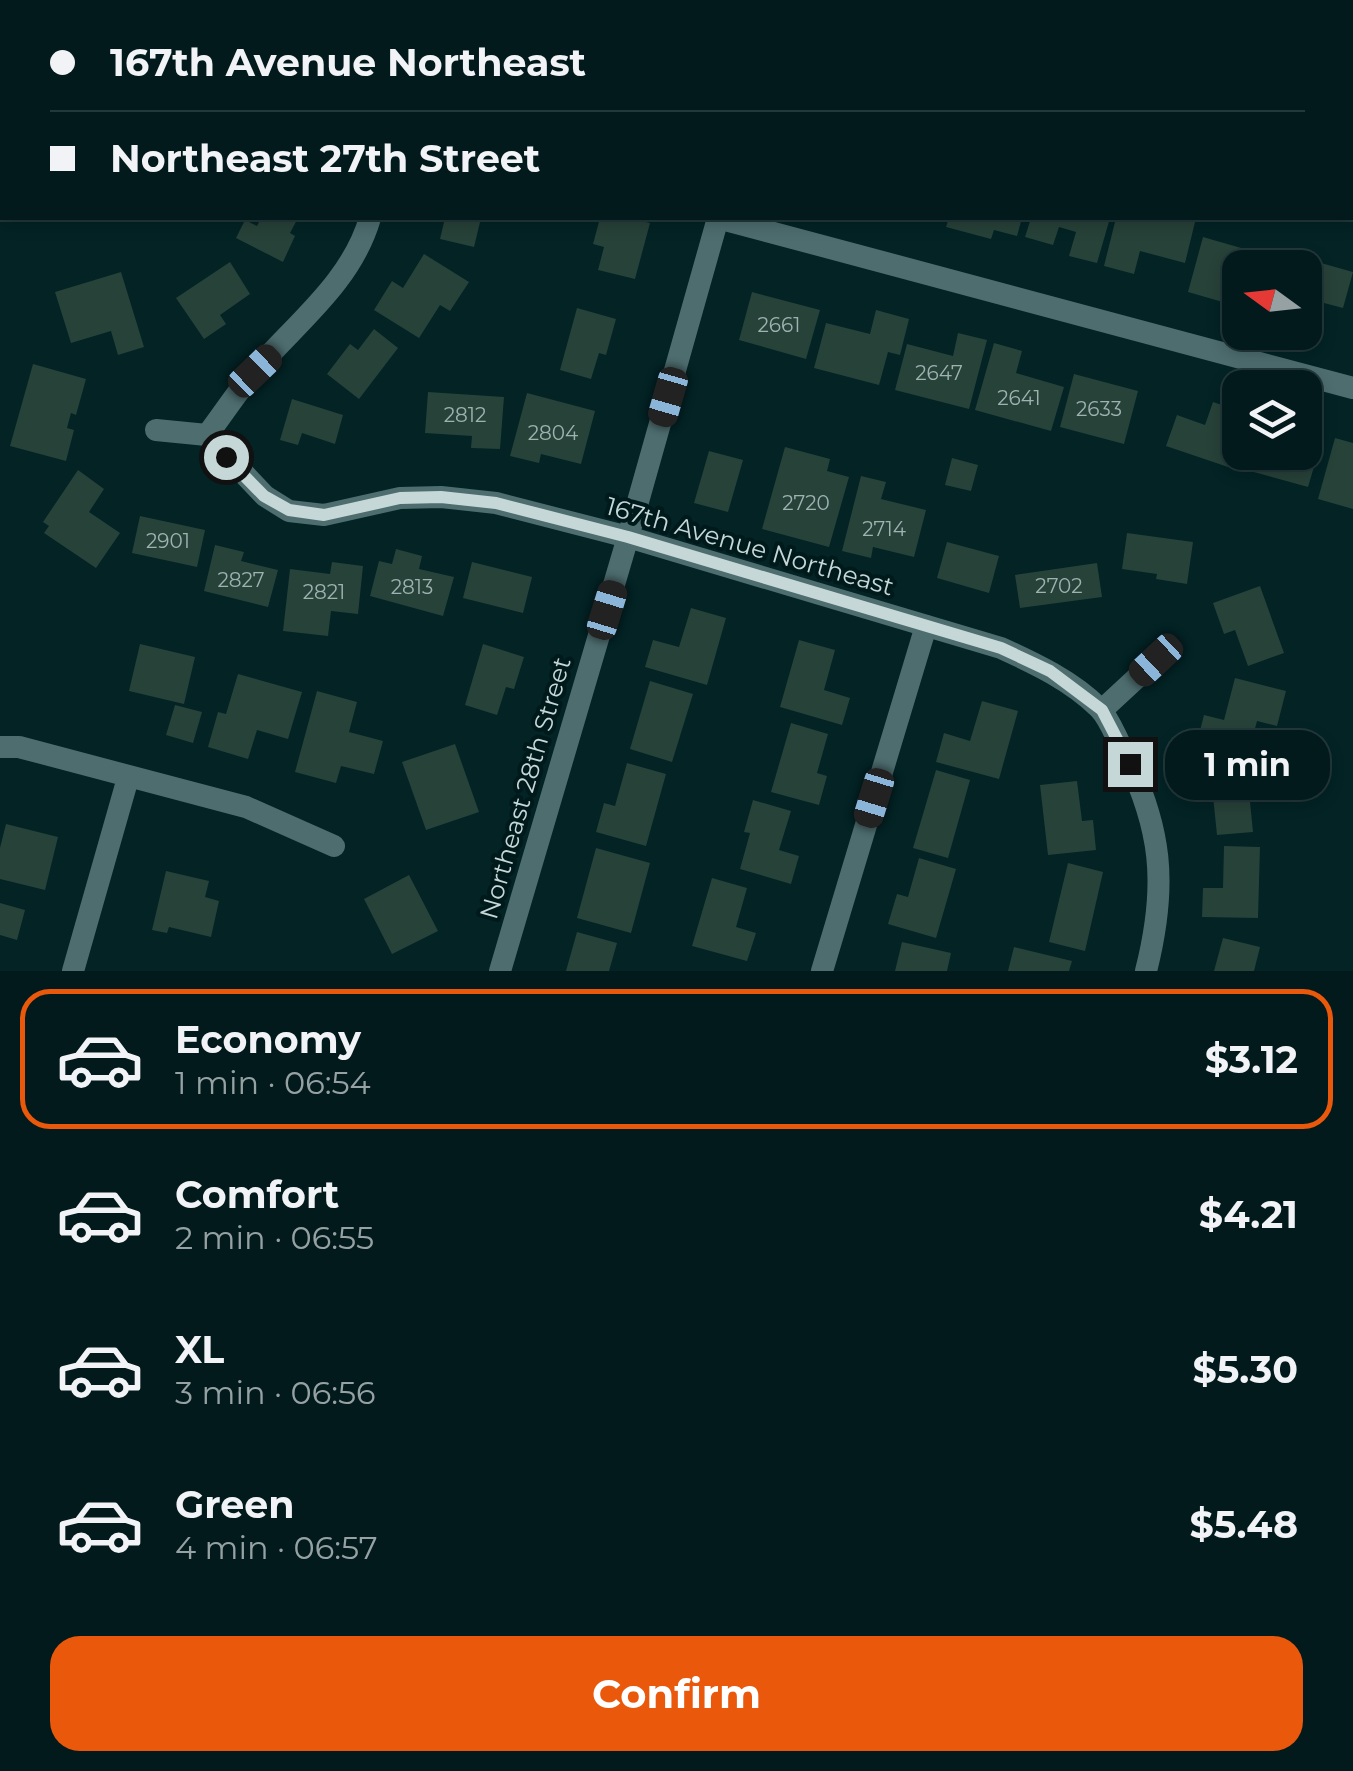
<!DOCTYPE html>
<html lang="en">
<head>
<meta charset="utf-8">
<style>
	body { margin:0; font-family:Montserrat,sans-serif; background:#102729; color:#f1f3f6; height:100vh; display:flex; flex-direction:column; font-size:38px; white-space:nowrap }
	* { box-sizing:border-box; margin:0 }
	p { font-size:32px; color:#96a1a3 }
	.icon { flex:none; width:55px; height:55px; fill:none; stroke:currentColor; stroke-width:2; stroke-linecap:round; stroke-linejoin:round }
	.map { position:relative; height:971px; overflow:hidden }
	.details { display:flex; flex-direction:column; background:#021a1c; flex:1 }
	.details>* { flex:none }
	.banner { position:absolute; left:0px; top:0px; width:1355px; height:220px; box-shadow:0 5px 15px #0003,0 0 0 2px #23383b; display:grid; align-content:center; height:220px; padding:0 50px; background:#021a1c }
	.needle { width:65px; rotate:285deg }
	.tools { position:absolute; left:1222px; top:250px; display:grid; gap:20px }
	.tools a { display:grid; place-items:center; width:100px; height:100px; border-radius:20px; background:#021a1c; box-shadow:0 5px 15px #0003,0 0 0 2px #23383b; font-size:50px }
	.end { position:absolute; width:45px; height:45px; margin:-22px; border:12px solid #c6d7d8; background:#111; box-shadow:0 0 0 5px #111 }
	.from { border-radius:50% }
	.bubble { position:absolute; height:70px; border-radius:30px; background:#021a1c; box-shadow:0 5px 15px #0003,0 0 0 2px #23383b; font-size:32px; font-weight:700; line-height:70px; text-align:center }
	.car { position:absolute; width:30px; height:60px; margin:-30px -15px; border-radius:12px; box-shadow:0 0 8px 2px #0007; background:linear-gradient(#222 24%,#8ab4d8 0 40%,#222 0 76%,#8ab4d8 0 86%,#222 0) }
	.banner b { display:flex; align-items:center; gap:35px; height:95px; font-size:38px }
	.banner b+b { border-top:2px solid #23383b }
	.banner i { width:25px; height:25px; background:#f1f3f6 }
	ul { padding:18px 0 0; list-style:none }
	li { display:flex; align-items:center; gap:30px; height:140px; margin:0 20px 15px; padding:0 30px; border:5px solid transparent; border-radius:30px }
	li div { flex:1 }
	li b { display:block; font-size:38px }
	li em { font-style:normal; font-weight:700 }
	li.selected { border-color:#ea580c }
	li>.icon { width:90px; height:90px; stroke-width:1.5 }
	.cta { display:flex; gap:20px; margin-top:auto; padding:20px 50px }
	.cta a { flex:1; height:115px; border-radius:30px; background:#ea580c; color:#fff; font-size:40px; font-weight:700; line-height:115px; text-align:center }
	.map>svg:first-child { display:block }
	.building { fill:#274239 }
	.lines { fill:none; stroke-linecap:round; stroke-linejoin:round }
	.lane { stroke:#4e6d6f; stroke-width:11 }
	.street { stroke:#4e6d6f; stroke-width:22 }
	.route { stroke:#c6d7d8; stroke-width:12 }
	.labels { text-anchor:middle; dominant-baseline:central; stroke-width:8; stroke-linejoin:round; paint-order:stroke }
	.number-label { font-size:20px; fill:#9eb2b0 }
	.street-label { font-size:25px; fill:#c6d7d8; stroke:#00191b }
</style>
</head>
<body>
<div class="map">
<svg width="1353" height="971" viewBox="0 0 1353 971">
	<rect width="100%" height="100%" fill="#032325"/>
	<g class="building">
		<path d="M 261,218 L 298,218 L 290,233 L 295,236 L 283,262 L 236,238 L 245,220 L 257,226 Z"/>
		<path d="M 445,218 L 481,218 L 474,247 L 440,239 Z"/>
		<path d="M 600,218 L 629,218 L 650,223 L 635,279 L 598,270 L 604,247 L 593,244 Z"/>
		<path d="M 949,218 L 1022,218 L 1017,236 L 994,230 L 991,239 L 946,227 Z"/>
		<path d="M 1031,218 L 1110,218 L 1097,263 L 1069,256 L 1076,232 L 1059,227 L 1053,245 L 1025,237 Z"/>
		<path d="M 1116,218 L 1196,218 L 1185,263 L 1140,251 L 1134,274 L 1104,266 Z"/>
		<path d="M 1203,237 L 1269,256 L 1266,268 L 1240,268 L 1240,307 L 1188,292 Z"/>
		<path d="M 1282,252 L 1353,272 L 1343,308 L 1305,298 L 1305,268 L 1277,268 Z"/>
		<path d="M 424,254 L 469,282 L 450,311 L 440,305 L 419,338 L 374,310 L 392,281 L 403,288 Z"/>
		<path d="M 230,262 L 250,294 L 220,315 L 226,324 L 204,339 L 176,298 Z"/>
		<path d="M 121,272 L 144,347 L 118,355 L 111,331 L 71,343 L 55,292 Z"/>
		<path d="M 752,292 L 820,310 L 806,359 L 739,340 Z"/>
		<path d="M 577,308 L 616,319 L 606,355 L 599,353 L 591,379 L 560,370 Z"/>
		<path d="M 876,310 L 909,319 L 900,355 L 888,352 L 879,385 L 814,368 L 826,323 L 870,334 Z"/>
		<path d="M 374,329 L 398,348 L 359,399 L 327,374 L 350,344 L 358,350 Z"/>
		<path d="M 958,333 L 987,340 L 969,409 L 895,390 L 907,344 L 953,356 Z"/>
		<path d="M 994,343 L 1022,351 L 1016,373 L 1064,387 L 1051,431 L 975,410 Z"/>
		<path d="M 33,364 L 86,379 L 76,415 L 71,413 L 67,428 L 74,430 L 66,461 L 10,446 Z"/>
		<path d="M 1074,374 L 1138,391 L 1124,444 L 1060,427 Z"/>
		<path d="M 428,392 L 504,397 L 500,449 L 471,448 L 472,436 L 425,433 Z"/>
		<path d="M 527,393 L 595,411 L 581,464 L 541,454 L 539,463 L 510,456 Z"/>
		<path d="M 292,399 L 343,415 L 335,444 L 302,433 L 298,445 L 280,440 Z"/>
		<path d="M 1213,402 L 1240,411 L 1240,432 L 1228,467 L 1166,446 L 1177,415 L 1205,425 Z"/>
		<path d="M 1335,438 L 1353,443 L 1353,509 L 1318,499 Z"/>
		<path d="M 1305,439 L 1321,443 L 1308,487 L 1243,469 L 1248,452 L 1305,452 Z"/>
		<path d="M 785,447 L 830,459 L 827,471 L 849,477 L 829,547 L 762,529 Z"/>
		<path d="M 709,451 L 743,460 L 728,512 L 694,503 Z"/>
		<path d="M 952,458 L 978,465 L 971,491 L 945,485 Z"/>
		<path d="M 78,470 L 104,489 L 89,512 L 120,533 L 96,568 L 44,533 L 49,526 L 43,522 Z"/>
		<path d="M 861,476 L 886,482 L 881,499 L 926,510 L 914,557 L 873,547 L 871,558 L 842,551 Z"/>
		<path d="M 140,516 L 205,530 L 197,567 L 132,553 Z"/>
		<path d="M 1127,533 L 1193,542 L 1187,584 L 1156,579 L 1157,574 L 1122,569 Z"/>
		<path d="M 947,542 L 999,556 L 989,593 L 937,578 Z"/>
		<path d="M 215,545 L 244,552 L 241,561 L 278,570 L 268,607 L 204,591 Z"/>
		<path d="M 396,549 L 422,556 L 419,569 L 454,577 L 443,616 L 370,596 L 379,561 L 392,564 Z"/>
		<path d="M 332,562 L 363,566 L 358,614 L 331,611 L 328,636 L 283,631 L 290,569 L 330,574 Z"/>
		<path d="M 472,562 L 532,577 L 523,613 L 463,598 Z"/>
		<path d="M 1097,563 L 1102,597 L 1020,608 L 1015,575 Z"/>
		<path d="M 1260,586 L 1284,653 L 1248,666 L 1235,630 L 1224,634 L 1213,603 Z"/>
		<path d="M 691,608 L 726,618 L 707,685 L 645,667 L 653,640 L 679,647 Z"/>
		<path d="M 799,640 L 835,650 L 824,690 L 850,698 L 842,725 L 780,707 Z"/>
		<path d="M 140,644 L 195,657 L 184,704 L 129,691 Z"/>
		<path d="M 483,644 L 524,657 L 514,689 L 506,687 L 497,715 L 465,705 Z"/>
		<path d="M 238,674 L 302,692 L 288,739 L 257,730 L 248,759 L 208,747 L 218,712 L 226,714 Z"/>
		<path d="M 1235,678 L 1286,691 L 1277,726 L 1257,721 L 1248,755 L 1197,742 L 1204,715 L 1224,720 Z"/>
		<path d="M 650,681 L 693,694 L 672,762 L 630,749 Z"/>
		<path d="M 317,691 L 357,702 L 349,732 L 383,741 L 374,774 L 341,766 L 336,783 L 295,772 Z"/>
		<path d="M 982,701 L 1018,711 L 999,779 L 936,762 L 944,733 L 970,741 Z"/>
		<path d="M 175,705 L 202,712 L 193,743 L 166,735 Z"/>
		<path d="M 791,723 L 828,734 L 817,773 L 827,776 L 819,805 L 771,792 Z"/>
		<path d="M 455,744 L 479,812 L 426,830 L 402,762 Z"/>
		<path d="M 1246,762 L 1253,832 L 1217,835 L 1213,796 L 1191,798 L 1188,768 Z"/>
		<path d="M 627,763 L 666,774 L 646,846 L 596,832 L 604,803 L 615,806 Z"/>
		<path d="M 936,770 L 970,780 L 948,858 L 913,848 Z"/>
		<path d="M 1077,781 L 1082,821 L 1093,820 L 1096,850 L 1048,855 L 1040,785 Z"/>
		<path d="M 753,800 L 791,811 L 779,850 L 799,856 L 791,884 L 740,869 L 750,833 L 744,832 Z"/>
		<path d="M 6,824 L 58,837 L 45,890 L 0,879 L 0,848 Z"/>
		<path d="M 1224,846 L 1260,847 L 1258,918 L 1202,917 L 1203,888 L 1223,888 Z"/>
		<path d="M 596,848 L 650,863 L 631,933 L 577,918 Z"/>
		<path d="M 919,858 L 956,869 L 936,938 L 888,924 L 897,894 L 908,897 Z"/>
		<path d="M 1068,863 L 1103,872 L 1085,951 L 1049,942 Z"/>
		<path d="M 166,871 L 209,881 L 205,897 L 219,901 L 211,937 L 169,927 L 167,933 L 152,930 Z"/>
		<path d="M 409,875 L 438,931 L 392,954 L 364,899 Z"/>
		<path d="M 712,878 L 747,888 L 736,927 L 756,933 L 747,961 L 692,946 Z"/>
		<path d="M 0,903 L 25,910 L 17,940 L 0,935 Z"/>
		<path d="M 577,932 L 617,943 L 609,971 L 566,971 Z"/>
		<path d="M 1223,938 L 1260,947 L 1254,971 L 1214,971 Z"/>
		<path d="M 902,942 L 951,953 L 947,971 L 895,971 Z"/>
		<path d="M 1014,947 L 1072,961 L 1069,971 L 1008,971 Z"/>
	</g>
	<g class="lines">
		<path class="lane" d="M 0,59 L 2,59"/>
		<g class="street">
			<path d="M 295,0 L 297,2"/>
			<path d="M 1076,0 L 1085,2"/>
			<path d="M 779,2 L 779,0"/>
			<path d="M 1352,74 L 1353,75"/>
			<path d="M 718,218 L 1353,388"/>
			<path d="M 156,430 L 207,435 L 265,496 L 289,511 L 324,515 L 400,498 L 441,497 L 496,503 L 628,537 L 1001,648 C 1036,664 1072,681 1099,708 C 1109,718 1115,735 1122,748 C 1162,827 1168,884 1146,971"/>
			<path d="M 207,435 C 223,414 237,392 254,372 C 296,323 351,283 370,218"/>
			<path d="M 1102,710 L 1156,660"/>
			<path d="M 0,747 L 19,747 L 246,807 L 334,846"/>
			<path d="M 73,971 L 128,778"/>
			<path d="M 500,971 L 628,537 L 718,218"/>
			<path d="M 822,971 L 926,626"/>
		</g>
	</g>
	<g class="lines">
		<path class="route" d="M 226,457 L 264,496 L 289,510 L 324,515 L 400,498 L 441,497 L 496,503 L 628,537 L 1001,648 L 1050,671 L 1102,710 L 1130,764"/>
	</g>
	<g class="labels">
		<g class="number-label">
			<text x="779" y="325">2661</text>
			<text x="939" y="373">2647</text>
			<text x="1019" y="398">2641</text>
			<text x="1099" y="409">2633</text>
			<text x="465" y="415">2812</text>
			<text x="553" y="433">2804</text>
			<text x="806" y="503">2720</text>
			<text x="884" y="529">2714</text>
			<text x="168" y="541">2901</text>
			<text x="241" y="580">2827</text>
			<text x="1059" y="586">2702</text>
			<text x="412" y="587">2813</text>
			<text x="324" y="592">2821</text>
		</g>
		<g class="street-label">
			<text transform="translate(750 546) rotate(16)">167th Avenue Northeast</text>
			<text transform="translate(525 788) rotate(-74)">Northeast 28th Street</text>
		</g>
	</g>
</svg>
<div class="tools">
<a><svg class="needle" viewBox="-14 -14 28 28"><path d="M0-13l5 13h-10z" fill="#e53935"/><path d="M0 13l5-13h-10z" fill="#96a1a3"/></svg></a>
<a><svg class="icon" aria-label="layers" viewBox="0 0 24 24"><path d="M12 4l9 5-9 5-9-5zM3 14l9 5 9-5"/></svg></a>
</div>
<i class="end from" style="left:226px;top:457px"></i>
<i class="end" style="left:1130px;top:764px"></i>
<div class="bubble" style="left:1165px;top:730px;width:165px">1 min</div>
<i class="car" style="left:255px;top:371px;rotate:46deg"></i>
<i class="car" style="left:668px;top:397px;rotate:196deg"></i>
<i class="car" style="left:607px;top:610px;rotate:17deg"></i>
<i class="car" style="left:1156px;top:660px;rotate:227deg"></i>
<i class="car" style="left:874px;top:798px;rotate:197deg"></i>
<div class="banner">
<b><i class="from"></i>167th Avenue Northeast</b>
<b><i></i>Northeast 27th Street</b>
</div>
</div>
<section class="details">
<ul>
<li class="selected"><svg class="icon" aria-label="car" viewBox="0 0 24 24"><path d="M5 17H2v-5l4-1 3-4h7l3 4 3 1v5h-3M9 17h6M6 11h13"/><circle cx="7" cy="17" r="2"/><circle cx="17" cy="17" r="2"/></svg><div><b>Economy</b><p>1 min · 06:54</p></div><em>$3.12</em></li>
<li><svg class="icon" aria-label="car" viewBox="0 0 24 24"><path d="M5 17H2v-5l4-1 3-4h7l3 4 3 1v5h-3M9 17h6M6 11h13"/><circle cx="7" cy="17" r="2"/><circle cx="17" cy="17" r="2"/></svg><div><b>Comfort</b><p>2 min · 06:55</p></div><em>$4.21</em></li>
<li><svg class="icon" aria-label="car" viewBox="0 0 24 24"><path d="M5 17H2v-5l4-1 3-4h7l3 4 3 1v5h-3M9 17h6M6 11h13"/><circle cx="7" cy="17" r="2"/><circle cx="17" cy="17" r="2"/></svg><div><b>XL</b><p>3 min · 06:56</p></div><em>$5.30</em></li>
<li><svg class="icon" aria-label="car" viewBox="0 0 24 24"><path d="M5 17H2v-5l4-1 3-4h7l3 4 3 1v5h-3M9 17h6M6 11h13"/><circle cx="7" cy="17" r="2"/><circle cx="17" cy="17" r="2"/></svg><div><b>Green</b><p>4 min · 06:57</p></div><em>$5.48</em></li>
</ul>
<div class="cta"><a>Confirm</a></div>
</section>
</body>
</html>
